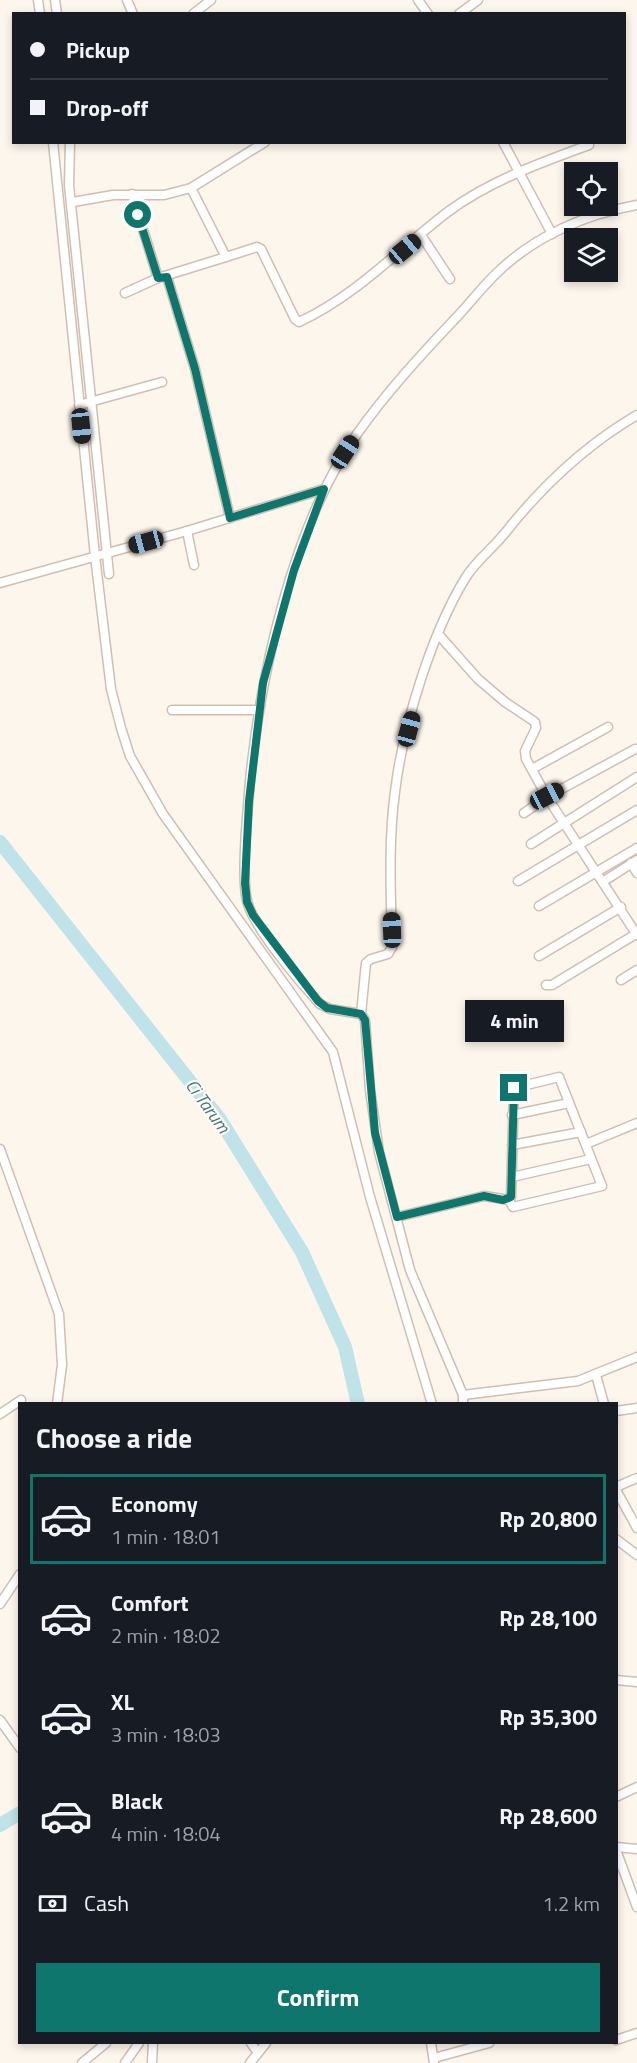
<!DOCTYPE html>
<html lang="en">
<head>
<meta charset="utf-8">
<style>
	body { margin:0; font-family:"Titillium Web",sans-serif; background:#20242c; color:#f1f3f6; height:100vh; display:flex; flex-direction:column; font-size:22px; white-space:nowrap }
	* { box-sizing:border-box; margin:0 }
	p { font-size:20px; color:#9ea1a6 }
	.icon { flex:none; width:33px; height:33px; fill:none; stroke:currentColor; stroke-width:2; stroke-linecap:round; stroke-linejoin:round }
	.map { position:relative; flex:1; overflow:hidden }
	.sheet { position:absolute; left:18px; top:1402px; width:600px; height:642px; display:flex; flex-direction:column; background:#171b24; border-radius:0px; box-shadow:0 3px 9px #0003 }
	.sheet>* { flex:none }
	.hud { position:absolute; left:12px; top:12px; width:614px; height:132px; border-radius:0px; box-shadow:0 3px 9px #0003; display:grid; align-content:center; height:132px; padding:0 18px; background:#171b24 }
	.tools { position:absolute; left:564px; top:162px; display:grid; gap:12px }
	.tools a { display:grid; place-items:center; width:54px; height:54px; border-radius:0px; background:#171b24; box-shadow:0 3px 9px #0003; font-size:30px }
	.end { position:absolute; width:27px; height:27px; margin:-14px; border:8px solid #0f766e; background:#fff; box-shadow:0 0 0 3px #fff }
	.from { border-radius:50% }
	.bubble { position:absolute; height:42px; border-radius:0px; background:#171b24; box-shadow:0 3px 9px #0003; font-size:20px; font-weight:700; line-height:42px; text-align:center }
	.car { position:absolute; width:18px; height:36px; margin:-18px -9px; border-radius:8px; box-shadow:0 0 4px 2px #0007; background:linear-gradient(#222 24%,#8ab4d8 0 40%,#222 0 76%,#8ab4d8 0 86%,#222 0) }
	.hud b { display:flex; align-items:center; gap:21px; height:57px; font-size:22px }
	.hud b+b { border-top:2px solid #363941 }
	.hud i { width:15px; height:15px; background:#f1f3f6 }
	ul { padding:0; list-style:none }
	li { display:flex; align-items:center; gap:18px; height:90px; margin:0 12px 9px; padding:0 6px; border:3px solid transparent; border-radius:0px }
	li div { flex:1 }
	li b { display:block; font-size:22px }
	li em { font-style:normal; font-weight:700 }
	li.active { border-color:#0f766e }
	li>.icon { width:54px; height:54px; stroke-width:1.5 }
	h2 { padding:0 18px; font-size:27px; line-height:72px }
	.pay { display:flex; align-items:center; gap:15px; height:66px; padding:0 18px; font-size:22px }
	.pay p { margin-inline-start:auto }
	.primary-button { display:flex; gap:12px; margin-top:auto; padding:12px 18px }
	.primary-button a { flex:1; height:69px; border-radius:0px; background:#0f766e; color:#fff; font-size:24px; font-weight:700; line-height:69px; text-align:center }
	.map>svg:first-child { display:block }
	.lines { fill:none; stroke-linecap:round; stroke-linejoin:round }
	.river { stroke:#bfe3e8; stroke-width:14 }
	.minor-casing { stroke:#d1beb0; stroke-width:11 }
	.minor { stroke:#fff; stroke-width:8 }
	.route { stroke:#0f766e; stroke-width:8 }
	.labels { text-anchor:middle; dominant-baseline:central; stroke-width:4.5; stroke-linejoin:round; paint-order:stroke }
	.water-label { font-size:18px; font-style:italic; fill:#437c86; stroke:#fffaf3 }
</style>
</head>
<body>
<div class="map">
<svg width="637" height="2063" viewBox="0 0 637 2063">
	<rect width="100%" height="100%" fill="#fdf6ec"/>
	<g class="lines">
		<g class="river">
			<path d="M 0,842 L 219,1118 L 302,1252 L 345,1347 L 358,1404"/>
			<path d="M 0,1825 L 20,1813"/>
		</g>
		<defs>
			<g id="minor">
				<path d="M 38,0 L 40,14"/>
				<path d="M 55,0 L 57,14"/>
				<path d="M 127,0 L 133,14"/>
				<path d="M 418,0 L 428,14"/>
				<path d="M 193,14 L 211,0"/>
				<path d="M 459,14 L 478,0"/>
				<path d="M 53,142 L 95,556 L 111,689 L 121,728 L 130,756 L 163,814 L 333,1052 L 370,1197 L 432,1404"/>
				<path d="M 70,142 L 69,185 L 109,574"/>
				<path d="M 503,142 L 552,234"/>
				<path d="M 191,188 L 226,257 L 257,247 L 261,249 L 295,319 L 299,322 C 356,296 400,248 449,211 C 490,181 542,162 589,145"/>
				<path d="M 132,194 L 158,278"/>
				<path d="M 73,202 L 113,195 L 164,195 L 191,188 L 265,142"/>
				<path d="M 421,235 L 450,279"/>
				<path d="M 167,277 L 195,369 L 230,518"/>
				<path d="M 125,293 L 158,278 L 226,257"/>
				<path d="M 79,405 L 162,382"/>
				<path d="M 187,531 L 194,565"/>
				<path d="M 0,583 L 187,531 L 324,489"/>
				<path d="M 438,634 L 478,679 L 505,702 L 535,722 L 536,728 L 525,751 L 526,759 L 547,797 L 637,935"/>
				<path d="M 172,710 L 258,710"/>
				<path d="M 532,769 L 608,727"/>
				<path d="M 524,813 L 547,797 L 635,749"/>
				<path d="M 531,844 L 637,777"/>
				<path d="M 631,863 L 637,873"/>
				<path d="M 518,881 L 637,810"/>
				<path d="M 604,881 L 637,860"/>
				<path d="M 539,906 L 637,848"/>
				<path d="M 539,956 L 621,907"/>
				<path d="M 621,980 L 637,970"/>
				<path d="M 546,985 L 552,985 L 636,934"/>
				<path d="M 361,1014 L 366,963 L 371,959 L 388,954 L 392,947 C 391,897 388,843 395,792 C 403,726 431,634 466,577 C 476,561 493,548 505,533 C 543,485 584,446 637,415"/>
				<path d="M 512,1115 L 569,1103"/>
				<path d="M 586,1144 L 637,1123"/>
				<path d="M 512,1145 L 581,1132"/>
				<path d="M 0,1149 L 59,1314 L 62,1365 L 57,1404"/>
				<path d="M 512,1177 L 591,1159"/>
				<path d="M 397,1217 L 484,1196 L 509,1200 L 511,1197 L 514,1088 L 559,1077 L 602,1186 L 513,1207 L 509,1200"/>
				<path d="M 596,1375 L 604,1404"/>
				<path d="M 463,1395 L 578,1381 L 637,1357"/>
				<path d="M 463,1404 L 463,1395 L 410,1270 L 379,1152 L 370,1090 L 365,1020 L 361,1014 L 330,1009 L 320,1004 C 301,983 256,931 248,904 C 240,881 248,808 250,781 C 261,671 293,525 357,434 C 386,393 419,357 453,321 C 469,305 483,285 500,270 C 537,235 587,214 637,205"/>
				<path d="M 616,1411 L 637,1408"/>
				<path d="M 0,1414 L 21,1400"/>
				<path d="M 616,1487 L 637,1478"/>
				<path d="M 616,1490 L 637,1528"/>
				<path d="M 616,1539 L 637,1555"/>
				<path d="M 0,1604 L 20,1574"/>
				<path d="M 616,1680 L 637,1682"/>
				<path d="M 0,1720 L 20,1748"/>
				<path d="M 616,1797 L 637,1787"/>
				<path d="M 616,1847 L 637,1849"/>
				<path d="M 616,1850 L 637,1907"/>
				<path d="M 616,2040 L 637,2033"/>
				<path d="M 251,2043 L 258,2053"/>
				<path d="M 431,2043 L 434,2063"/>
				<path d="M 434,2058 L 489,2043"/>
				<path d="M 82,2063 L 106,2043"/>
				<path d="M 125,2063 L 139,2043"/>
				<path d="M 152,2063 L 153,2043"/>
				<path d="M 250,2063 L 266,2043"/>
			</g>
		</defs>
		<use href="#minor" class="minor-casing"/>
		<use href="#minor" class="minor"/>
	</g>
	<g class="lines">
		<path class="route" d="M 138,215 L 158,278 L 167,277 L 195,369 L 230,518 L 324,489 L 294,570 L 263,683 L 249,801 L 245,883 L 247,902 L 253,915 L 318,1001 L 327,1008 L 361,1014 L 365,1020 L 375,1133 L 397,1217 L 484,1196 L 503,1200 L 511,1197 L 514,1088"/>
	</g>
	<g class="labels">
		<g class="water-label">
			<text transform="translate(208 1106) rotate(54)">Ci Tarum</text>
		</g>
	</g>
</svg>
<div class="tools">
<a><svg class="icon" aria-label="locate" viewBox="0 0 24 24"><circle cx="12" cy="12" r="6"/><path d="M12 2v4M12 18v4M2 12h4M18 12h4"/></svg></a>
<a><svg class="icon" aria-label="layers" viewBox="0 0 24 24"><path d="M12 4l9 5-9 5-9-5zM3 14l9 5 9-5"/></svg></a>
</div>
<i class="end from" style="left:138px;top:215px"></i>
<i class="end" style="left:514px;top:1088px"></i>
<div class="bubble" style="left:465px;top:1000px;width:99px">4 min</div>
<i class="car" style="left:405px;top:249px;rotate:50deg"></i>
<i class="car" style="left:81px;top:426px;rotate:174deg"></i>
<i class="car" style="left:345px;top:452px;rotate:33deg"></i>
<i class="car" style="left:146px;top:542px;rotate:255deg"></i>
<i class="car" style="left:409px;top:729px;rotate:15deg"></i>
<i class="car" style="left:547px;top:796px;rotate:62deg"></i>
<i class="car" style="left:392px;top:930px;rotate:358deg"></i>
<div class="hud">
<b><i class="from"></i>Pickup</b>
<b><i></i>Drop-off</b>
</div>
<section class="sheet">
<h2>Choose a ride</h2>
<ul>
<li class="active"><svg class="icon" aria-label="car" viewBox="0 0 24 24"><path d="M5 17H2v-5l4-1 3-4h7l3 4 3 1v5h-3M9 17h6M6 11h13"/><circle cx="7" cy="17" r="2"/><circle cx="17" cy="17" r="2"/></svg><div><b>Economy</b><p>1 min · 18:01</p></div><em>Rp 20,800</em></li>
<li><svg class="icon" aria-label="car" viewBox="0 0 24 24"><path d="M5 17H2v-5l4-1 3-4h7l3 4 3 1v5h-3M9 17h6M6 11h13"/><circle cx="7" cy="17" r="2"/><circle cx="17" cy="17" r="2"/></svg><div><b>Comfort</b><p>2 min · 18:02</p></div><em>Rp 28,100</em></li>
<li><svg class="icon" aria-label="car" viewBox="0 0 24 24"><path d="M5 17H2v-5l4-1 3-4h7l3 4 3 1v5h-3M9 17h6M6 11h13"/><circle cx="7" cy="17" r="2"/><circle cx="17" cy="17" r="2"/></svg><div><b>XL</b><p>3 min · 18:03</p></div><em>Rp 35,300</em></li>
<li><svg class="icon" aria-label="car" viewBox="0 0 24 24"><path d="M5 17H2v-5l4-1 3-4h7l3 4 3 1v5h-3M9 17h6M6 11h13"/><circle cx="7" cy="17" r="2"/><circle cx="17" cy="17" r="2"/></svg><div><b>Black</b><p>4 min · 18:04</p></div><em>Rp 28,600</em></li>
</ul>
<div class="pay"><svg class="icon" aria-label="cash" viewBox="0 0 24 24"><path d="M3 7h18v10H3z"/><circle cx="12" cy="12" r="2"/></svg>Cash<p>1.2 km</p></div>
<div class="primary-button"><a>Confirm</a></div>
</section>
</div>
</body>
</html>
